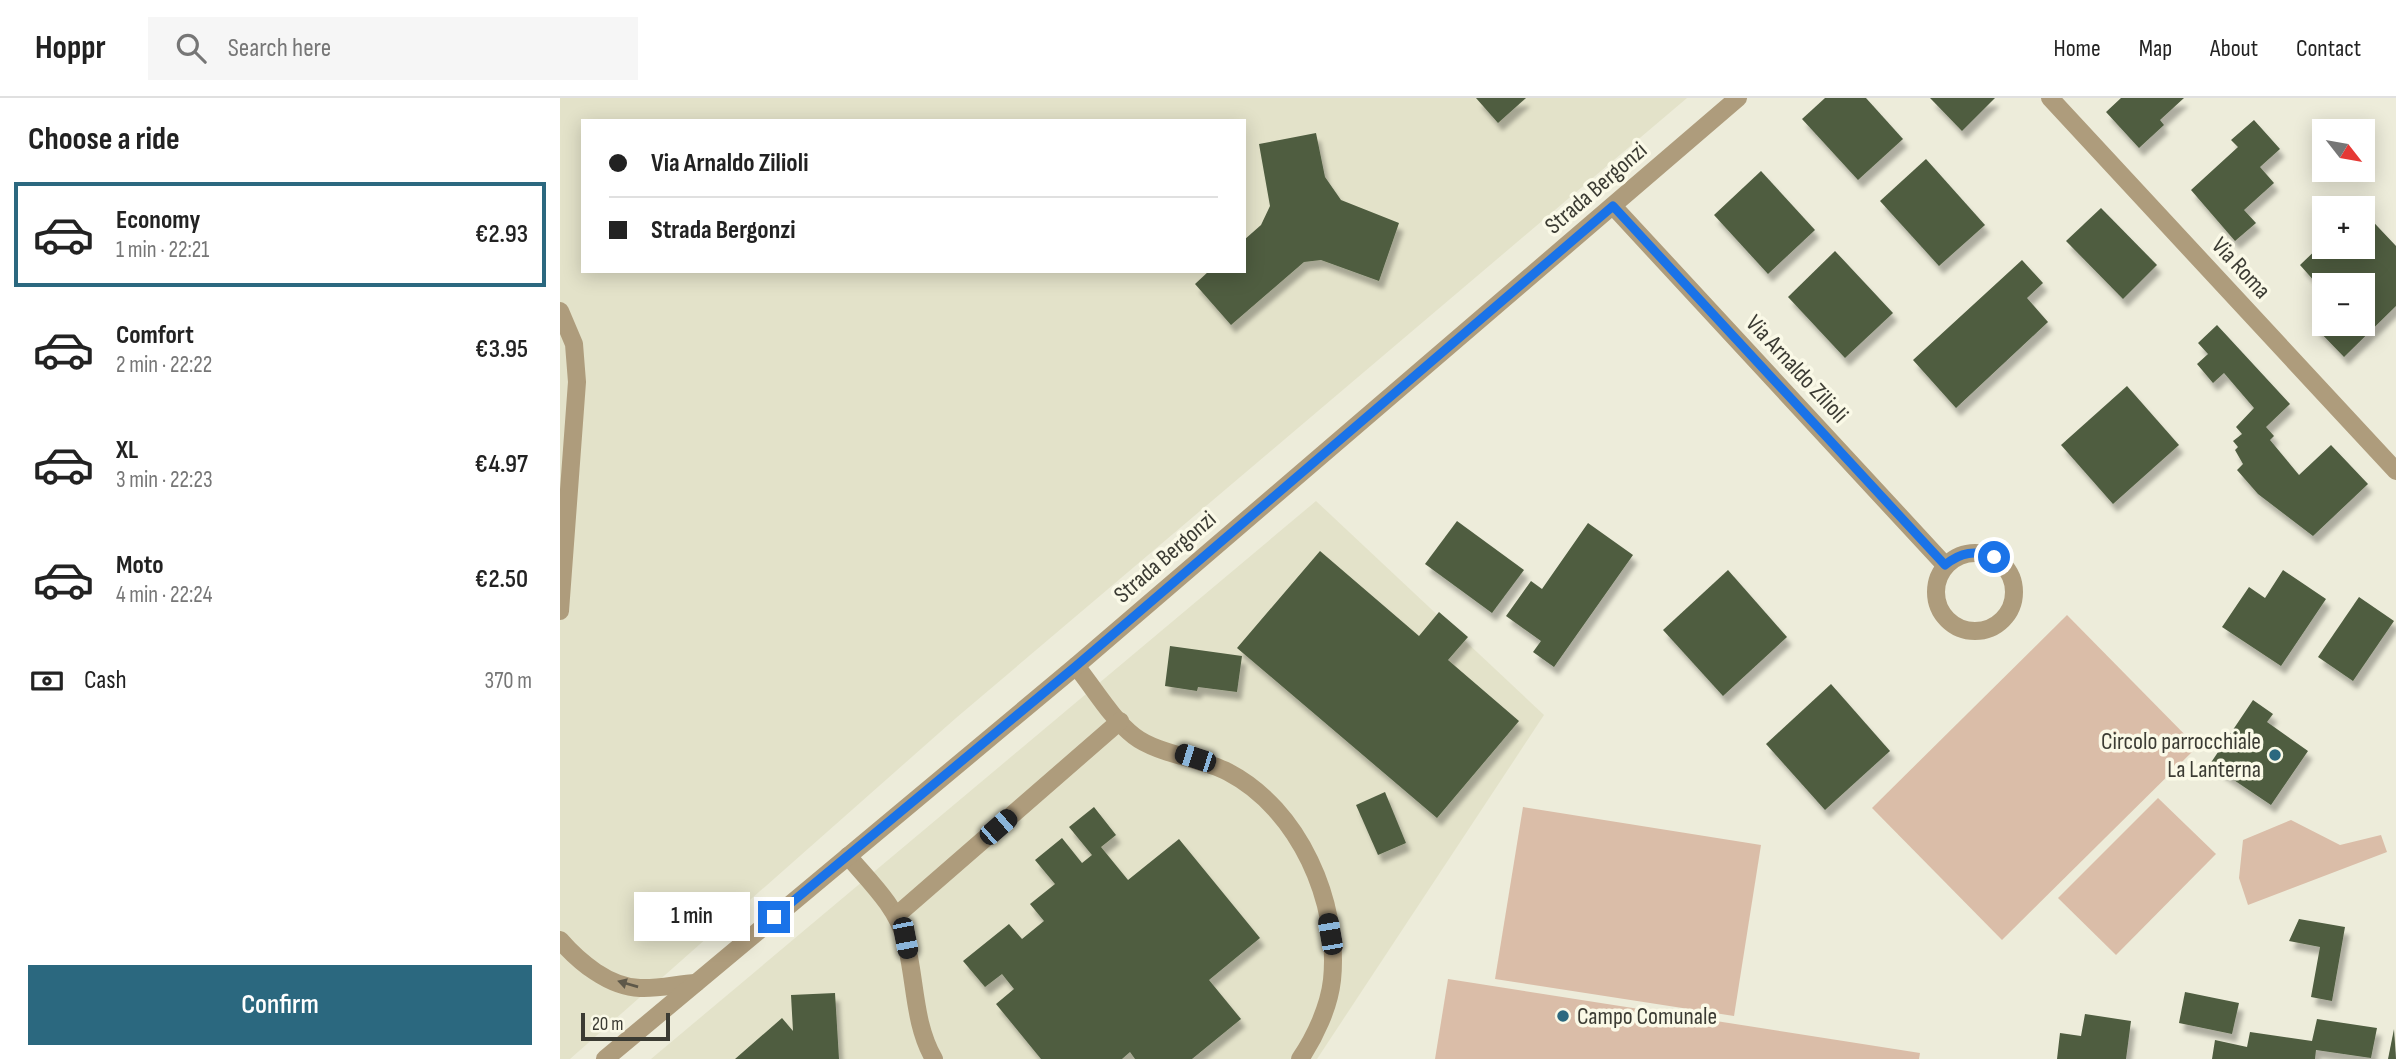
<!DOCTYPE html>
<html lang="en">
<head>
<meta charset="utf-8">
<style>
	body { margin:0; font-family:"Sofia Sans Condensed",sans-serif; background:#f6f6f6; color:#222; height:100vh; display:flex; flex-direction:column; font-size:26px; white-space:nowrap }
	* { box-sizing:border-box; margin:0 }
	p { font-size:23px; color:#767676 }
	.icon { flex:none; width:38px; height:38px; fill:none; stroke:currentColor; stroke-width:2; stroke-linecap:round; stroke-linejoin:round }
	.map { position:relative; flex:1; overflow:hidden }
	.panel { display:flex; flex-direction:column; background:#fff; width:560px }
	.panel>* { flex:none }
	.hud { position:absolute; left:21px; top:21px; width:665px; height:154px; border-radius:0px; box-shadow:0 4px 18px #0003; display:grid; align-content:center; height:154px; padding:0 28px; background:#fff }
	.needle { width:46px; rotate:121deg }
	.tools { position:absolute; left:1752px; top:21px; display:grid; gap:14px }
	.tools a { display:grid; place-items:center; width:63px; height:63px; border-radius:0px; background:#fff; box-shadow:0 4px 18px #0003; font-size:35px }
	.scale { position:absolute; left:21px; bottom:18px; width:89px; box-sizing:border-box; padding-left:7px; border:4px solid #3b3b33; border-top:0; font-size:19px; line-height:24px; white-space:nowrap; color:#3b3b33; -webkit-text-stroke:5px #faf9e7; paint-order:stroke }
	.end { position:absolute; width:32px; height:32px; margin:-16px; border:9px solid #1a73e8; background:#fff; box-shadow:0 0 0 4px #fff }
	.from { border-radius:50% }
	.bubble { position:absolute; height:49px; border-radius:0px; background:#fff; box-shadow:0 4px 18px #0003; font-size:23px; font-weight:600; line-height:49px; text-align:center }
	.car { position:absolute; width:21px; height:42px; margin:-21px -10px; border-radius:9px; box-shadow:0 0 5px 2px #0007; background:linear-gradient(#222 24%,#8ab4d8 0 40%,#222 0 76%,#8ab4d8 0 86%,#222 0) }
	.hud b { display:flex; align-items:center; gap:24px; height:66px; font-size:26px }
	.hud b+b { border-top:2px solid #e0e0e0 }
	.hud i { width:18px; height:18px; background:#222 }
	ul { padding:0; list-style:none }
	li { display:flex; align-items:center; gap:21px; height:105px; margin:0 14px 10px; padding:0 14px; border:4px solid transparent; border-radius:0px }
	li div { flex:1 }
	li b { display:block; font-size:26px }
	li em { font-style:normal; font-weight:600 }
	li.active { border-color:#2b687f }
	li>.icon { width:63px; height:63px; stroke-width:1.5 }
	h2 { padding:0 28px; font-size:32px; line-height:84px }
	.pay { display:flex; align-items:center; gap:18px; height:77px; padding:0 28px; font-size:26px }
	.pay p { margin-inline-start:auto }
	.action { display:flex; gap:14px; margin-top:auto; padding:14px 28px }
	.action a { flex:1; height:80px; border-radius:0px; background:#2b687f; color:#fff; font-size:28px; font-weight:600; line-height:80px; text-align:center }
	header { display:flex; align-items:center; gap:42px; box-sizing:border-box; height:98px; padding:0 35px; background:#fff; border-bottom:2px solid #e0e0e0 }
	header strong { font-size:33px }
	nav { display:flex; gap:38px; margin-inline-start:auto; font-size:24px }
	.search { width:490px; height:63px; background:#f6f6f6; display:flex; align-items:center; gap:18px; box-sizing:border-box; padding:0 24px; border-radius:0px; color:#767676; font-size:26px }
	main { display:flex; flex:1; min-height:0 }
	.map>svg:first-child { display:block }
	.built { fill:#e3e2c9; fill-rule:evenodd }
	.green { fill:#dabda8 }
	.building { fill:#4f5d40; filter:url(#shadow) }
	.lines { fill:none; stroke-linecap:round; stroke-linejoin:round }
	.minor { stroke:#ae9c7c; stroke-width:18 }
	.oneway { fill:#5e5849 }
	.route { stroke:#1a73e8; stroke-width:9 }
	.poi-dot { fill:#2b687f; stroke:#faf9e7; stroke-width:2.5 }
	.labels { text-anchor:middle; dominant-baseline:central; stroke-width:7; stroke-linejoin:round; paint-order:stroke }
	.street-label { font-size:24px; fill:#3b3b33; stroke:#faf9e7 }
	.poi-label { font-size:24px; fill:#3b3b33; stroke:#faf9e7; text-anchor:end }
</style>
</head>
<body>
<header>
<strong>Hoppr</strong>
<div class="search"><svg class="icon" aria-label="search" viewBox="0 0 24 24"><circle cx="10" cy="10" r="6"/><path d="M15 15l6 6"/></svg>Search here</div>
<nav><a>Home</a><a>Map</a><a>About</a><a>Contact</a></nav>
</header>
<main>
<section class="panel">
<h2>Choose a ride</h2>
<ul>
<li class="active"><svg class="icon" aria-label="car" viewBox="0 0 24 24"><path d="M5 17H2v-5l4-1 3-4h7l3 4 3 1v5h-3M9 17h6M6 11h13"/><circle cx="7" cy="17" r="2"/><circle cx="17" cy="17" r="2"/></svg><div><b>Economy</b><p>1 min · 22:21</p></div><em>€2.93</em></li>
<li><svg class="icon" aria-label="car" viewBox="0 0 24 24"><path d="M5 17H2v-5l4-1 3-4h7l3 4 3 1v5h-3M9 17h6M6 11h13"/><circle cx="7" cy="17" r="2"/><circle cx="17" cy="17" r="2"/></svg><div><b>Comfort</b><p>2 min · 22:22</p></div><em>€3.95</em></li>
<li><svg class="icon" aria-label="car" viewBox="0 0 24 24"><path d="M5 17H2v-5l4-1 3-4h7l3 4 3 1v5h-3M9 17h6M6 11h13"/><circle cx="7" cy="17" r="2"/><circle cx="17" cy="17" r="2"/></svg><div><b>XL</b><p>3 min · 22:23</p></div><em>€4.97</em></li>
<li><svg class="icon" aria-label="car" viewBox="0 0 24 24"><path d="M5 17H2v-5l4-1 3-4h7l3 4 3 1v5h-3M9 17h6M6 11h13"/><circle cx="7" cy="17" r="2"/><circle cx="17" cy="17" r="2"/></svg><div><b>Moto</b><p>4 min · 22:24</p></div><em>€2.50</em></li>
</ul>
<div class="pay"><svg class="icon" aria-label="cash" viewBox="0 0 24 24"><path d="M3 7h18v10H3z"/><circle cx="12" cy="12" r="2"/></svg>Cash<p>370 m</p></div>
<div class="action"><a>Confirm</a></div>
</section>
<div class="map">
<svg width="1836" height="961" viewBox="0 0 1836 961">
	<defs>
		<filter id="shadow"><feDropShadow dx="4.5" dy="8" stdDeviation="2" flood-color="#0004"/></filter>
	</defs>
	<rect width="100%" height="100%" fill="#edecda"/>
	<g class="built">
		<path d="M 0,0 L 1127,0 L 396,620 L 10,961 L 0,961 ZM 23,23 L 684,23 L 684,173 L 23,173 Z"/>
		<path d="M 756,403 L 984,617 L 757,961 L 91,961 Z"/>
	</g>
	<g class="green">
		<path d="M 1507,517 L 1637,649 L 1442,842 L 1312,710 Z"/>
		<path d="M 1598,700 L 1656,756 L 1556,857 L 1498,800 Z"/>
		<path d="M 963,709 L 1201,747 L 1174,918 L 935,881 Z"/>
		<path d="M 1731,722 L 1780,747 L 1821,737 L 1827,754 L 1688,807 L 1679,780 L 1683,742 Z"/>
		<path d="M 888,881 L 1360,955 L 1359,961 L 875,961 Z"/>
	</g>
	<g class="building">
		<path d="M 916,0 L 966,0 L 938,25 Z"/>
		<path d="M 1265,0 L 1306,0 L 1343,41 L 1298,82 L 1242,21 Z"/>
		<path d="M 1370,0 L 1435,0 L 1402,33 Z"/>
		<path d="M 1561,0 L 1624,0 L 1600,22 L 1604,27 L 1579,50 L 1546,14 Z"/>
		<path d="M 1694,22 L 1720,51 L 1700,69 L 1714,85 L 1684,112 L 1696,125 L 1675,143 L 1631,92 L 1678,49 L 1671,42 Z"/>
		<path d="M 756,35 L 765,79 L 781,102 L 839,125 L 819,183 L 761,162 L 744,164 L 671,227 L 635,186 L 649,173 L 684,173 L 684,142 L 701,127 L 710,108 L 699,46 Z"/>
		<path d="M 1366,61 L 1425,127 L 1379,168 L 1320,103 Z"/>
		<path d="M 1201,73 L 1255,132 L 1208,176 L 1154,117 Z"/>
		<path d="M 1541,110 L 1597,167 L 1563,201 L 1506,143 Z"/>
		<path d="M 1802,112 L 1836,148 L 1836,208 L 1784,259 L 1755,229 L 1764,219 L 1764,226 L 1802,226 L 1802,187 L 1764,187 L 1764,194 L 1740,167 L 1764,144 L 1764,149 L 1802,149 Z"/>
		<path d="M 1275,153 L 1333,215 L 1285,260 L 1228,199 Z"/>
		<path d="M 1462,162 L 1483,185 L 1467,200 L 1488,224 L 1396,310 L 1353,262 Z"/>
		<path d="M 1657,227 L 1730,306 L 1706,329 L 1714,338 L 1710,342 L 1739,377 L 1771,347 L 1808,386 L 1753,438 L 1698,396 L 1677,372 L 1683,366 L 1675,352 L 1678,349 L 1673,343 L 1682,336 L 1676,329 L 1694,310 L 1664,275 L 1653,285 L 1637,266 L 1648,256 L 1638,245 Z"/>
		<path d="M 1567,288 L 1619,347 L 1553,406 L 1501,347 Z"/>
		<path d="M 897,423 L 964,472 L 932,515 L 865,466 Z"/>
		<path d="M 1028,425 L 1073,457 L 994,569 L 973,554 L 981,543 L 946,518 L 971,483 L 982,491 Z"/>
		<path d="M 760,453 L 859,538 L 879,514 L 908,539 L 888,562 L 959,623 L 877,720 L 677,550 Z"/>
		<path d="M 1168,472 L 1227,539 L 1163,598 L 1103,532 Z"/>
		<path d="M 1723,472 L 1766,501 L 1721,568 L 1662,529 L 1689,489 L 1705,500 Z"/>
		<path d="M 1799,499 L 1834,523 L 1793,583 L 1758,559 Z"/>
		<path d="M 610,548 L 682,558 L 677,594 L 638,589 L 637,593 L 605,588 Z"/>
		<path d="M 1271,586 L 1330,653 L 1265,712 L 1206,646 Z"/>
		<path d="M 1693,602 L 1713,616 L 1707,624 L 1748,653 L 1711,707 L 1650,666 Z"/>
		<path d="M 825,694 L 846,745 L 818,757 L 796,707 Z"/>
		<path d="M 534,709 L 556,737 L 541,749 L 568,782 L 619,741 L 700,840 L 649,882 L 681,921 L 632,961 L 575,961 L 570,954 L 562,961 L 481,961 L 436,906 L 454,891 L 442,876 L 425,889 L 403,863 L 449,826 L 462,841 L 484,823 L 470,806 L 495,786 L 475,762 L 502,740 L 522,765 L 532,757 L 509,729 Z"/>
		<path d="M 1739,821 L 1785,829 L 1772,903 L 1751,899 L 1760,849 L 1729,843 Z"/>
		<path d="M 1625,894 L 1679,905 L 1672,936 L 1619,925 Z"/>
		<path d="M 275,895 L 279,961 L 175,961 L 222,920 L 233,933 L 231,897 Z"/>
		<path d="M 1525,916 L 1571,923 L 1566,961 L 1497,961 L 1500,935 L 1521,938 Z"/>
		<path d="M 1757,921 L 1817,930 L 1811,960 L 1756,952 L 1755,961 L 1652,961 L 1655,942 L 1687,949 L 1690,934 L 1752,943 Z"/>
		<path d="M 1834,931 L 1836,961 L 1828,961 Z"/>
	</g>
	<g class="lines">
		<g class="minor">
			<path d="M 1490,0 L 1836,373"/>
			<path d="M 1053,108 L 1385,467"/>
			<path d="M 0,213 L 14,246 L 17,284 L 0,513"/>
			<circle cx="1415" cy="494" r="39"/>
			<path d="M 516,568 C 534,590 551,620 574,638 C 597,656 641,660 668,674 C 739,711 780,804 772,882 C 769,909 755,939 740,961"/>
			<path d="M 288,758 C 309,783 337,809 345,841 C 356,881 353,925 374,961"/>
			<path d="M 337,817 L 560,623"/>
			<path d="M 0,842 C 19,864 49,889 80,890 C 98,891 118,886 136,885"/>
			<path d="M 45,961 L 516,568 L 1178,0"/>
		</g>
	</g>
	<defs><path id="oneway-solid" d="M-6-.8H1V-3.2L6.5 0L1 3.2V.8H-6Z" transform="scale(1.75)"/></defs>
	<use class="oneway" href="#oneway-solid" transform="translate(68 886) rotate(-164)"/>
	<g class="lines">
		<path class="route" d="M 214,819 L 516,568 L 1053,108 L 1385,467 C 1401,454 1415,452 1434,459"/>
	</g>
	<g class="poi-dot">
		<circle cx="1715" cy="657" r="7"/>
		<circle cx="1003" cy="918" r="7"/>
	</g>
	<g class="labels">
		<g class="street-label">
			<text transform="translate(1036 90) rotate(-41)">Strada Bergonzi</text>
			<text transform="translate(1681 170) rotate(47)">Via Roma</text>
			<text transform="translate(1237 271) rotate(47)">Via Arnaldo Zilioli</text>
			<text transform="translate(605 459) rotate(-41)">Strada Bergonzi</text>
		</g>
		<g class="poi-label">
			<text x="1701" y="643">Circolo parrocchiale<tspan x="1701" dy="28">La Lanterna</tspan></text>
			<text x="1017" y="918" text-anchor="start">Campo Comunale</text>
		</g>
	</g>
</svg>
<div class="tools">
<a><svg class="needle" viewBox="-14 -14 28 28"><path d="M0-13l5 13h-10z" fill="#e53935"/><path d="M0 13l5-13h-10z" fill="#767676"/></svg></a>
<a>+</a>
<a>−</a>
</div>
<div class="scale">20 m</div>
<i class="end from" style="left:1434px;top:459px"></i>
<i class="end" style="left:214px;top:819px"></i>
<div class="bubble" style="left:74px;top:794px;width:116px">1 min</div>
<i class="car" style="left:635px;top:660px;rotate:288deg"></i>
<i class="car" style="left:438px;top:729px;rotate:49deg"></i>
<i class="car" style="left:770px;top:836px;rotate:350deg"></i>
<i class="car" style="left:345px;top:840px;rotate:169deg"></i>
<div class="hud">
<b><i class="from"></i>Via Arnaldo Zilioli</b>
<b><i></i>Strada Bergonzi</b>
</div>
</div>
</main>
</body>
</html>
